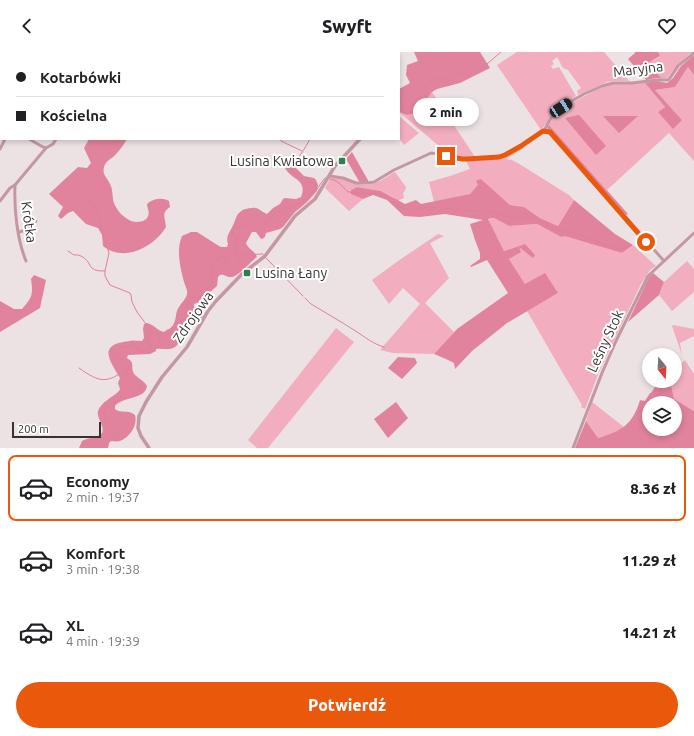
<!DOCTYPE html>
<html lang="pl">
<head>
<meta charset="utf-8">
<style>
	body { margin:0; font-family:Ubuntu,sans-serif; background:#f2f2f2; color:#202124; height:100vh; display:flex; flex-direction:column; font-size:15px; white-space:nowrap }
	* { box-sizing:border-box; margin:0 }
	p { font-size:13px; color:#757577 }
	.icon { flex:none; width:22px; height:22px; fill:none; stroke:currentColor; stroke-width:2; stroke-linecap:round; stroke-linejoin:round }
	.map { position:relative; height:396px; overflow:hidden }
	.sheet { display:flex; flex-direction:column; background:#fff; flex:1 }
	.sheet>* { flex:none }
	.banner { position:absolute; left:0px; top:0px; width:400px; height:88px; box-shadow:0 2px 6px #0003; display:grid; align-content:center; height:88px; padding:0 16px; background:#fff }
	.needle { width:26px; rotate:162deg }
	.controls { position:absolute; left:642px; top:296px; display:grid; gap:8px }
	.controls a { display:grid; place-items:center; width:40px; height:40px; border-radius:50%; background:#fff; box-shadow:0 2px 6px #0003; font-size:20px }
	.scale { position:absolute; left:12px; bottom:10px; width:89px; box-sizing:border-box; padding-left:4px; border:2px solid #363233; border-top:0; font-size:11px; line-height:14px; white-space:nowrap; color:#363233; -webkit-text-stroke:3px #fff; paint-order:stroke }
	.end { position:absolute; width:18px; height:18px; margin:-9px; border:5px solid #ea580c; background:#fff; box-shadow:0 0 0 2px #fff }
	.from { border-radius:50% }
	.bubble { position:absolute; height:28px; border-radius:14px; background:#fff; box-shadow:0 2px 6px #0003; font-size:13px; font-weight:800; line-height:28px; text-align:center }
	.car { position:absolute; width:12px; height:24px; margin:-12px -6px; border-radius:5px; box-shadow:0 0 3px 1px #0007; background:linear-gradient(#222 24%,#8ab4d8 0 40%,#222 0 76%,#8ab4d8 0 86%,#222 0) }
	.banner b { display:flex; align-items:center; gap:14px; height:38px; font-size:15px }
	.banner b+b { border-top:1px solid #e0e0e0 }
	.banner i { width:10px; height:10px; background:#202124 }
	ul { padding:7px 0 0; list-style:none }
	li { display:flex; align-items:center; gap:12px; height:66px; margin:0 8px 6px; padding:0 8px; border:2px solid transparent; border-radius:8px }
	li div { flex:1 }
	li b { display:block; font-size:15px }
	li em { font-style:normal; font-weight:800 }
	li.active { border-color:#ea580c }
	li>.icon { width:36px; height:36px; stroke-width:1.5 }
	.primary-button { display:flex; gap:8px; margin-top:auto; padding:8px 16px }
	.primary-button a { flex:1; height:46px; border-radius:24px; background:#ea580c; color:#fff; font-size:16px; font-weight:800; line-height:46px; text-align:center }
	header { display:flex; justify-content:space-between; align-items:center; height:52px; padding:0 16px; background:#fff; font-size:18px; font-weight:800 }
	.map>svg:first-child { display:block }
	.green { fill:#f2adbe }
	.forest { fill:#e2839d; fill-rule:evenodd }
	.lines { fill:none; stroke-linecap:round; stroke-linejoin:round }
	.stream { stroke:#df809b; stroke-width:1 }
	.minor { stroke:#c498a3; stroke-width:3 }
	.tertiary { stroke:#c498a3; stroke-width:3.5 }
	.route { stroke:#ea580c; stroke-width:5 }
	.poi-dot { fill:#327f4e; stroke:#fff; stroke-width:1.5 }
	.labels { text-anchor:middle; dominant-baseline:central; stroke-width:4; stroke-linejoin:round; paint-order:stroke }
	.street-label { font-size:14px; fill:#363233; stroke:#fff }
	.poi-label { font-size:14px; fill:#363233; stroke:#fff; text-anchor:end }
</style>
</head>
<body>
<header><svg class="icon" aria-label="back" viewBox="0 0 24 24"><path d="M15 5l-7 7 7 7"/></svg>Swyft<svg class="icon" aria-label="heart" viewBox="0 0 24 24"><path d="M12 20l-8-8c-3-5 5-10 8-4 3-6 11-1 8 4z"/></svg></header>
<div class="map">
<svg width="694" height="396" viewBox="0 0 694 396">
	<rect width="100%" height="100%" fill="#ece2e4"/>
	<g class="green">
		<path d="M 517,0 L 604,0 L 629,29 L 613,29 L 607,30 L 578,43 L 577,39 L 581,36 L 568,18 L 563,16 L 557,5 L 552,9 L 554,12 L 551,14 L 553,17 L 559,15 L 576,44 L 559,56 L 541,78 L 497,13 Z"/>
		<path d="M 658,0 L 692,0 L 675,16 L 667,26 L 662,27 L 648,11 L 660,5 Z"/>
		<path d="M 688,15 L 694,23 L 694,109 L 669,81 L 607,138 L 549,73 L 554,64 L 568,53 L 598,37 L 611,32 L 645,31 L 665,55 L 658,60 L 682,68 L 655,38 L 675,35 Z"/>
		<path d="M 432,40 L 475,105 L 456,105 L 446,102 L 439,94 L 399,60 L 407,63 L 415,61 Z"/>
		<path d="M 399,64 L 419,81 L 404,93 L 399,86 Z"/>
		<path d="M 524,94 L 525,95 L 506,107 L 512,108 L 521,113 L 569,143 L 574,148 L 558,174 L 540,166 L 524,155 L 510,153 L 481,127 L 479,133 L 470,142 L 434,150 L 429,130 L 450,124 L 470,117 L 466,109 L 507,105 Z"/>
		<path d="M 395,120 L 406,135 L 405,139 L 403,141 L 404,146 L 397,149 L 393,145 L 381,139 L 357,135 L 351,138 L 351,141 L 363,147 L 349,159 L 325,136 L 331,125 C 335,126 340,126 344,127 C 354,130 361,135 372,132 C 380,130 388,124 395,120 Z"/>
		<path d="M 494,166 L 509,174 L 537,172 L 561,185 L 565,183 L 622,201 L 633,193 L 656,214 L 650,218 L 641,232 L 599,320 L 585,357 L 581,355 L 582,353 L 564,323 L 527,259 L 558,241 L 525,232 L 509,207 L 519,195 L 525,192 L 504,199 L 488,168 Z"/>
		<path d="M 438,182 L 444,184 L 430,191 L 449,226 L 425,251 L 454,280 L 434,302 L 393,301 L 380,298 L 420,252 L 403,236 L 389,252 L 372,228 L 401,207 Z"/>
		<path d="M 687,209 L 694,217 L 694,240 L 672,259 L 659,243 L 664,230 Z"/>
		<path d="M 673,273 L 694,277 L 694,284 L 680,291 L 682,303 L 672,274 Z"/>
		<path d="M 336,276 L 354,290 L 268,396 L 257,396 L 248,388 Z"/>
		<path d="M 685,308 L 694,322 L 694,359 L 674,347 L 671,333 L 668,329 L 675,329 L 675,317 Z"/>
		<path d="M 592,350 L 624,375 C 617,381 607,383 598,386 L 586,369 Z"/>
	</g>
	<g class="forest">
		<path d="M 414,0 L 480,0 L 490,16 L 460,31 L 437,37 L 432,40 L 416,61 L 407,63 L 399,60 L 399,37 L 410,31 L 406,23 L 407,13 L 418,9 Z"/>
		<path d="M 635,0 L 658,0 L 660,4 L 648,11 L 662,27 L 657,26 L 646,28 L 628,7 L 635,1 Z"/>
		<path d="M 694,3 L 694,23 L 688,15 L 675,35 L 655,38 L 682,68 L 673,77 L 658,60 L 665,55 L 645,31 L 657,29 L 667,31 L 673,26 L 681,14 Z"/>
		<path d="M 579,63 L 606,94 L 596,103 L 565,66 Z"/>
		<path d="M 603,64 L 638,64 L 619,81 Z"/>
		<path d="M 549,73 L 628,162 L 626,163 L 547,76 Z"/>
		<path d="M 89,87 L 127,87 C 124,92 120,98 116,102 C 112,107 106,108 104,115 C 102,123 107,125 110,132 C 114,139 111,148 116,155 C 119,161 124,165 129,168 C 134,171 146,171 148,164 C 150,160 147,156 147,152 C 152,147 162,145 169,149 L 170,155 C 161,161 165,165 166,175 C 154,195 124,211 103,194 L 102,183 L 98,176 L 86,172 L 73,159 L 68,161 L 61,167 L 58,164 L 63,155 L 49,142 L 78,115 L 87,116 L 91,111 L 84,96 Z"/>
		<path d="M 352,100 L 369,130 L 360,131 L 346,107 Z"/>
		<path d="M 294,114 L 304,124 L 314,126 L 316,128 L 318,133 L 317,139 L 307,150 L 300,156 L 295,160 L 283,175 L 280,177 L 266,181 C 265,185 265,186 261,187 L 256,180 L 252,180 L 246,191 C 248,197 255,199 257,205 C 251,209 239,224 232,225 C 227,226 225,222 220,223 L 218,225 L 217,234 L 210,240 L 205,248 L 194,252 L 194,255 L 202,256 C 203,259 204,262 202,265 C 198,271 191,271 186,276 C 182,282 182,290 175,295 C 169,299 163,296 156,297 L 156,299 L 150,302 L 128,303 L 127,306 C 135,311 131,313 133,320 C 135,325 144,328 147,334 C 145,348 123,344 115,354 L 115,357 C 121,362 128,357 135,363 C 138,373 130,385 120,389 C 117,390 114,389 111,389 L 109,391 L 108,396 L 79,396 L 82,389 C 87,386 98,385 100,383 C 108,377 96,367 98,359 C 101,350 113,345 119,339 L 120,337 L 118,331 L 120,326 C 108,306 98,292 130,289 C 134,288 138,289 142,289 L 144,286 L 143,277 L 144,272 L 147,271 C 154,272 157,279 164,280 C 167,277 171,277 173,273 C 177,267 175,260 179,255 C 182,250 186,247 187,242 C 188,238 185,234 184,230 C 180,215 176,198 182,184 L 191,180 L 197,180 L 219,194 L 221,195 L 227,195 L 228,192 C 225,184 231,179 234,171 C 236,167 236,163 240,160 C 243,157 248,156 252,156 C 259,155 261,160 267,162 L 273,156 L 280,152 L 283,147 L 285,146 L 296,147 L 301,145 C 308,127 291,128 285,116 Z"/>
		<path d="M 481,127 L 510,153 L 524,155 L 540,166 L 558,174 L 574,148 L 615,182 L 633,193 L 622,201 L 565,184 L 561,185 L 537,172 L 509,174 L 494,166 L 488,167 L 504,199 L 525,192 L 535,203 L 533,206 L 519,195 L 521,200 L 509,207 L 525,232 L 545,221 L 558,241 L 507,271 L 472,299 L 455,317 L 454,311 L 446,307 L 434,302 L 457,277 L 508,241 L 487,208 L 471,215 L 470,214 L 480,207 L 480,201 L 475,188 L 470,172 L 483,168 L 445,162 L 420,165 L 404,164 L 387,148 L 373,143 L 363,147 L 351,142 L 351,138 L 357,135 L 381,139 L 405,152 L 416,148 L 421,152 L 470,142 L 478,133 L 476,129 Z"/>
		<path d="M 653,221 L 664,230 L 659,243 L 628,270 L 649,225 Z"/>
		<path d="M 34,223 L 46,228 L 40,256 L 0,280 L 0,249 L 14,257 L 22,257 C 33,245 33,242 31,227 Z"/>
		<path d="M 398,305 L 415,306 L 417,311 L 402,327 L 388,316 Z"/>
		<path d="M 659,329 L 668,329 L 671,333 L 674,347 L 694,359 L 694,396 L 575,396 L 586,369 L 598,386 C 622,379 633,372 640,348 L 645,349 L 650,341 L 651,341 ZM 649,351 L 675,351 L 675,377 L 649,377 Z"/>
		<path d="M 396,350 L 408,366 L 388,386 L 374,367 Z"/>
	</g>
	<g class="lines">
		<g class="stream">
			<path d="M 294,0 L 294,1"/>
			<path d="M 399,54 L 402,54 L 407,50 L 407,40 L 412,38 L 417,38 L 424,35 L 428,31 L 434,27 L 438,26 L 449,27 L 469,16 L 484,16 L 487,12 L 501,0"/>
			<path d="M 279,87 L 283,90 L 302,99"/>
			<path d="M 330,127 L 334,128 L 338,130 L 348,140 L 380,142 L 386,145 L 401,155 L 407,157 L 416,157 L 429,155 L 456,157 L 479,159 L 489,159 L 508,165 L 534,166 L 540,169 L 554,177 L 578,182 L 614,196 L 621,197 L 630,194"/>
			<path d="M 315,137 L 317,137 L 324,127 L 326,126"/>
			<path d="M 92,143 L 90,147 L 91,151 L 96,155 L 98,158 L 100,172 L 109,201 L 105,219 L 105,224 L 110,233 L 130,241 L 131,243 L 132,250 L 137,260 L 152,280"/>
			<path d="M 68,199 L 74,203 C 80,202 85,206 88,210 C 90,212 90,215 92,216 C 95,219 101,219 105,219"/>
			<path d="M 238,203 L 263,202"/>
			<path d="M 266,206 L 303,244"/>
			<path d="M 305,246 L 311,252 C 326,261 340,269 354,278 C 365,285 373,292 384,295"/>
			<path d="M 153,280 L 158,280 L 160,283 L 159,288 L 160,291 L 168,291 L 171,288 L 170,285 C 174,276 176,282 182,277 L 179,271 L 181,268 L 186,267 L 191,269 L 194,267 L 195,264 L 194,262 L 186,255 L 187,251 L 191,246 L 201,245 L 202,243 L 201,239 L 197,234 L 201,233 L 203,233 L 206,237 C 217,232 209,222 212,214 C 213,209 221,206 225,204 L 227,207 L 226,211 L 228,214 L 234,215 L 239,211 C 239,206 236,203 235,199 C 235,194 239,192 237,186 L 233,183 L 232,179 L 236,175 L 249,172 L 254,167 L 254,163 L 256,162 L 262,169 L 266,172 C 274,169 269,160 279,159 L 280,160 C 285,160 286,158 289,156 C 299,151 314,145 316,133 C 312,129 311,131 306,129 C 300,127 297,121 291,119 C 289,108 296,109 301,102 C 304,98 307,92 310,87"/>
			<path d="M 79,316 C 100,331 107,332 128,316"/>
			<path d="M 101,396 L 104,392 L 104,387 L 107,384 L 116,386 L 119,383 C 116,380 113,378 111,375 C 106,371 104,365 104,359 L 105,356 L 110,354 L 120,347 L 128,345 L 132,342 L 142,338 L 142,337 L 140,334 L 134,333 L 134,329 L 132,327 L 127,327 C 124,322 127,320 129,316 C 127,308 123,307 115,306 L 113,303 L 120,296 L 129,294 L 132,292 C 135,293 137,296 140,298 C 142,299 145,300 147,299 C 156,298 148,291 148,286 C 148,283 150,282 152,281"/>
		</g>
		<g class="minor">
			<path d="M 2,0 L 3,1"/>
			<path d="M 193,0 L 194,1"/>
			<path d="M 184,1 L 185,0"/>
			<path d="M 545,79 L 545,77 L 551,66 L 561,55 L 584,42 L 602,34 L 613,31 L 632,31 L 657,28 L 668,28 C 672,24 675,18 678,14 C 683,9 690,6 694,0"/>
			<path d="M 545,79 L 550,80 L 664,209"/>
			<path d="M 29,87 L 43,95 L 46,96"/>
			<path d="M 0,97 L 5,87"/>
			<path d="M 330,124 L 343,126 L 356,131 L 368,131 L 374,130 L 394,118 L 431,101 L 439,102 L 462,107 L 499,105 L 510,101 L 543,79 L 545,79"/>
			<path d="M 15,133 C 14,157 17,187 26,209"/>
			<path d="M 0,149 L 10,136 L 15,133 L 46,96 L 53,92 L 56,87"/>
			<path d="M 19,180 L 23,179 L 36,169"/>
			<path d="M 573,396 L 602,321 L 616,289 L 648,224 L 694,181"/>
		</g>
		<g class="tertiary">
			<path d="M 362,1 L 362,0"/>
			<path d="M 149,396 L 141,384 L 138,376 L 139,364 L 146,350 L 162,325 L 187,295 L 208,259 L 216,249 L 242,222 L 265,204 L 295,164 L 315,147 L 335,114 L 360,87"/>
		</g>
	</g>
	<g class="lines">
		<path class="route" d="M 446,104 L 462,107 L 467,107 L 499,105 L 505,103 L 521,94 L 543,79 L 550,80 L 646,190"/>
	</g>
	<g class="poi-dot">
		<rect x="338" y="105" width="8" height="8" rx="2"/>
		<rect x="243" y="217" width="8" height="8" rx="2"/>
	</g>
	<g class="labels">
		<g class="street-label">
			<text transform="translate(638 17) rotate(-7)">Maryjna</text>
			<text transform="translate(29 170) rotate(82)">Krótka</text>
			<text transform="translate(193 265) rotate(-55)">Zdrojowa</text>
			<text transform="translate(605 289) rotate(-65)">Leśny Stok</text>
		</g>
		<g class="poi-label">
			<text x="334" y="109">Lusina Kwiatowa</text>
			<text x="255" y="221" text-anchor="start">Lusina Łany</text>
		</g>
	</g>
</svg>
<div class="controls">
<a><svg class="needle" viewBox="-14 -14 28 28"><path d="M0-13l5 13h-10z" fill="#e53935"/><path d="M0 13l5-13h-10z" fill="#757577"/></svg></a>
<a><svg class="icon" aria-label="layers" viewBox="0 0 24 24"><path d="M12 4l9 5-9 5-9-5zM3 14l9 5 9-5"/></svg></a>
</div>
<div class="scale">200 m</div>
<i class="end from" style="left:646px;top:190px"></i>
<i class="end" style="left:446px;top:104px"></i>
<div class="bubble" style="left:413px;top:46px;width:66px">2 min</div>
<i class="car" style="left:561px;top:56px;rotate:57deg"></i>
<div class="banner">
<b><i class="from"></i>Kotarbówki</b>
<b><i></i>Kościelna</b>
</div>
</div>
<section class="sheet">
<ul>
<li class="active"><svg class="icon" aria-label="car" viewBox="0 0 24 24"><path d="M5 17H2v-5l4-1 3-4h7l3 4 3 1v5h-3M9 17h6M6 11h13"/><circle cx="7" cy="17" r="2"/><circle cx="17" cy="17" r="2"/></svg><div><b>Economy</b><p>2 min · 19:37</p></div><em>8.36 zł</em></li>
<li><svg class="icon" aria-label="car" viewBox="0 0 24 24"><path d="M5 17H2v-5l4-1 3-4h7l3 4 3 1v5h-3M9 17h6M6 11h13"/><circle cx="7" cy="17" r="2"/><circle cx="17" cy="17" r="2"/></svg><div><b>Komfort</b><p>3 min · 19:38</p></div><em>11.29 zł</em></li>
<li><svg class="icon" aria-label="car" viewBox="0 0 24 24"><path d="M5 17H2v-5l4-1 3-4h7l3 4 3 1v5h-3M9 17h6M6 11h13"/><circle cx="7" cy="17" r="2"/><circle cx="17" cy="17" r="2"/></svg><div><b>XL</b><p>4 min · 19:39</p></div><em>14.21 zł</em></li>
</ul>
<div class="primary-button"><a>Potwierdź</a></div>
</section>
</body>
</html>
